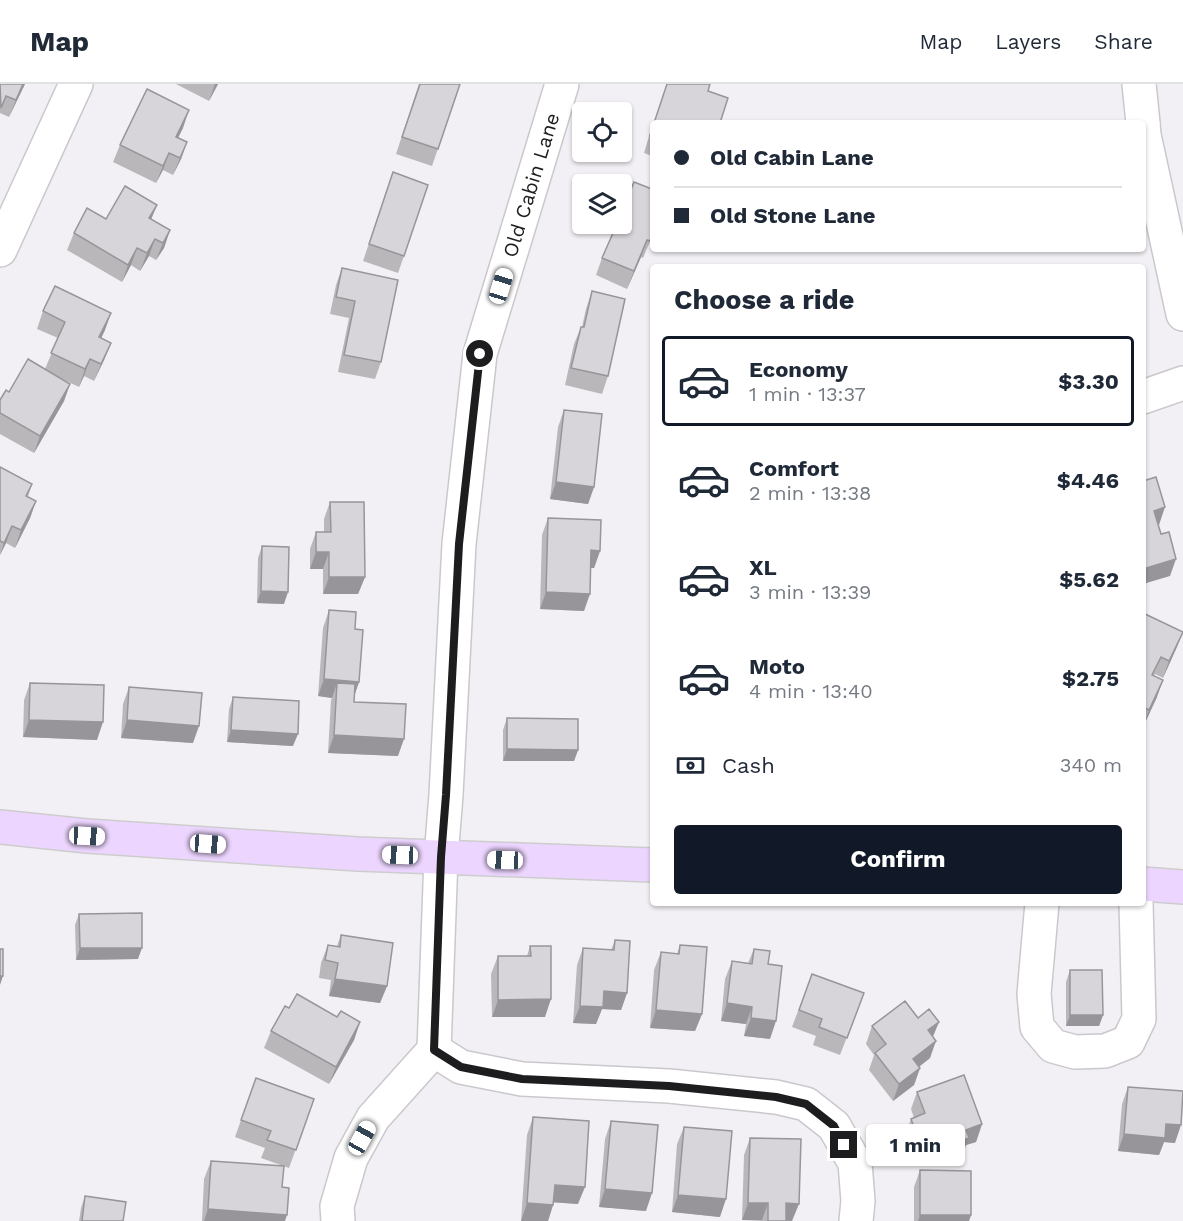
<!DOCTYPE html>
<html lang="en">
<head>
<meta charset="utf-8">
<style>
	body { margin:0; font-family:"Work Sans",sans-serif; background:#f2f2f3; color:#1f2937; height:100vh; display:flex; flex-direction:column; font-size:22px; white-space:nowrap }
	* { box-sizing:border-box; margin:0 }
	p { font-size:20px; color:#747a83 }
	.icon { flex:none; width:33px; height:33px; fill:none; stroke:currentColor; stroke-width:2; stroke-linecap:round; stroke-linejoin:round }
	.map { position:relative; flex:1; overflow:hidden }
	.sheet { position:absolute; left:650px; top:180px; width:496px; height:642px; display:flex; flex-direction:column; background:#fff; border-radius:6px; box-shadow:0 2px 4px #0004 }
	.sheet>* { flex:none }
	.hud { position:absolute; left:650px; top:36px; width:496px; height:132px; border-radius:6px; box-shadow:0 2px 4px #0004; display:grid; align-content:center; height:132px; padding:0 24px; background:#fff }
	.fabs { position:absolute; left:572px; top:18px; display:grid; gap:12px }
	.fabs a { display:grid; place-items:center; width:60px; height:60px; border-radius:6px; background:#fff; box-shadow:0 2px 4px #0004; font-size:30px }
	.end { position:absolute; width:27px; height:27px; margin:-14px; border:8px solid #1d1c1e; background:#fff; box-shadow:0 0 0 3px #fff }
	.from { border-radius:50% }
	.bubble { position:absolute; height:42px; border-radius:6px; background:#fff; box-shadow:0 2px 4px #0004; font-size:20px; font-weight:700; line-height:42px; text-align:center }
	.car { position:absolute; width:18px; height:36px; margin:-18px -9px; border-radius:8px; box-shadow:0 0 4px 2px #0007; background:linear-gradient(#fff 24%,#345 0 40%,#fff 0 76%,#345 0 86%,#fff 0) }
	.hud b { display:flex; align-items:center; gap:21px; height:57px; font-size:22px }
	.hud b+b { border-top:2px solid #e0e1e3 }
	.hud i { width:15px; height:15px; background:#1f2937 }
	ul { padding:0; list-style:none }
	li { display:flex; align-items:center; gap:18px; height:90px; margin:0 12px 9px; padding:0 12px; border:3px solid transparent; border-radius:6px }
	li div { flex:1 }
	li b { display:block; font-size:22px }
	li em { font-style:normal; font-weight:700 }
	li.current { border-color:#111827 }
	li>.icon { width:54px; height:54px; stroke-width:1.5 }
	h2 { padding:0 24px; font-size:27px; line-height:72px }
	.pay { display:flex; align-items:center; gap:15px; height:66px; padding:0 24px; font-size:22px }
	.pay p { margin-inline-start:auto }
	.primary-button { display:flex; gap:12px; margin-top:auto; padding:12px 24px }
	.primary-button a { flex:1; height:69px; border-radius:6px; background:#111827; color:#fff; font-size:24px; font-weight:700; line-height:69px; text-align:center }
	header { display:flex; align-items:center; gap:36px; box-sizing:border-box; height:84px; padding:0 30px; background:#fff; border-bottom:2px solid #e0e1e3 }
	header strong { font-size:28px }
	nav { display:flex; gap:33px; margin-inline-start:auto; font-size:21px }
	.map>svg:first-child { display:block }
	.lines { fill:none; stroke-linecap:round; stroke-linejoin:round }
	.minor-casing { stroke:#cac8cc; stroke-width:36 }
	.major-casing { stroke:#cdcdce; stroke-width:36 }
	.minor { stroke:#fff; stroke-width:33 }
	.major { stroke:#ecd5fe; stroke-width:33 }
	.wall { fill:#bab7bb }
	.shaded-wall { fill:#979599 }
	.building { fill:#d8d5da; stroke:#979599; stroke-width:1.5 }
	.route { stroke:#1d1c1e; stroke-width:8 }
	.labels { text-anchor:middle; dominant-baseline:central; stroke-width:4.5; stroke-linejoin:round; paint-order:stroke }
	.street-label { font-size:20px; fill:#1d1c1e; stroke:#fff }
</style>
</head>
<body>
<header>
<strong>Map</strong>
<nav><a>Map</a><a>Layers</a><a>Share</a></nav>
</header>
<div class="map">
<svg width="1183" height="1137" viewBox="0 0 1183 1137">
	<rect width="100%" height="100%" fill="#f2f0f4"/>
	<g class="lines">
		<defs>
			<g id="minor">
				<path d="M 1139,0 L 1143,39"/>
				<path d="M 1143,40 L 1144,51 L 1183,230"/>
				<path d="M 0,166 L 76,0"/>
				<path d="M 1143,313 L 1183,299"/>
				<path d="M 1042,819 L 1034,910 L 1037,943 L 1053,962 L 1075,968 L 1105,967 L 1128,958 L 1139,935 L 1136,819"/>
				<path d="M 434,966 L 461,983 L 522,995 L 669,1002 L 776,1013 L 806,1020 L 834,1042 L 855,1079 L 858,1117 L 856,1137"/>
				<path d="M 338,1137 L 337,1122 L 351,1074 L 373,1034 L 434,966 L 441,773 L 446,711 L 459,460 L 480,270 L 562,0"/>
			</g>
			<g id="major">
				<path d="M 0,743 L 87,752 L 358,770 L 652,781"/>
				<path d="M 1143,800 L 1183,803"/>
			</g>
		</defs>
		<use href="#minor" class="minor-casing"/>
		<use href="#major" class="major-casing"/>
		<use href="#minor" class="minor"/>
		<use href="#major" class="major"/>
	</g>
	<g class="wall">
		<path d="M 0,0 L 25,0 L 9,33 L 0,29 Z"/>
		<path d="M 176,0 L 218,0 L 209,17 Z"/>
		<path d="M 419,0 L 460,0 L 432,82 L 396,70 Z"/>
		<path d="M 652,42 L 652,72 L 644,69 Z"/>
		<path d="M 183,44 L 178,53 L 187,58 L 181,75 L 173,91 L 163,86 L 156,99 L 113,78 L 120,61 Z"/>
		<path d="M 393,88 L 404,172 L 398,189 L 363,177 Z"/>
		<path d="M 157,121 L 151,135 L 170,146 L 164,164 L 156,176 L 149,172 L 140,187 L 131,181 L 122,198 L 67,166 L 74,149 L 106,135 Z"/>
		<path d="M 652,153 L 643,174 L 641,173 L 627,205 L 596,191 L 602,174 Z"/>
		<path d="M 342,184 L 381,278 L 375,295 L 338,288 L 349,234 L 330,230 L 336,201 Z"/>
		<path d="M 592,207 L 608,292 L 602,310 L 565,301 L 574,260 L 581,243 L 582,243 L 586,225 Z"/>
		<path d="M 43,227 L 105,246 L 101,254 L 111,259 L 104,276 L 94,297 L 84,292 L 79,303 L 58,293 L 70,300 L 64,317 L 34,369 L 0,350 L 0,316 L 9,308 L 45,285 L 58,254 L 37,245 Z"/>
		<path d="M 564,326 L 594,403 L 588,420 L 550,415 L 558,343 Z"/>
		<path d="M 0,383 L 32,400 L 28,413 L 36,417 L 30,434 L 15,464 L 6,459 L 0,471 Z"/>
		<path d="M 330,418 L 365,493 L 358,510 L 323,510 L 323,485 L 310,485 L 310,465 L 316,448 L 324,448 L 324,435 Z"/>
		<path d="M 548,434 L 600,467 L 594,484 L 591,484 L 584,527 L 540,525 L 542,451 Z"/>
		<path d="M 262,462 L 284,520 L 257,519 L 258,474 Z"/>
		<path d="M 329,526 L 355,545 L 359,598 L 355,610 L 354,618 L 398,672 L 328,669 L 331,616 L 332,614 L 318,612 L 323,544 Z"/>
		<path d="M 1143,529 L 1183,548 L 1176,565 L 1163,594 L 1155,590 L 1154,592 L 1157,613 L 1143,643 Z"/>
		<path d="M 30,599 L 97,656 L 23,653 L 24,616 Z"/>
		<path d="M 129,603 L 193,659 L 121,654 L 123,620 Z"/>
		<path d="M 233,613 L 293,662 L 227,658 L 229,625 Z"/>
		<path d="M 507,634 L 578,666 L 574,677 L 503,677 L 503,646 Z"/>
		<path d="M 79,830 L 138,875 L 76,876 L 75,841 Z"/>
		<path d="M 341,851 L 387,902 L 380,919 L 329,912 L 331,896 L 319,894 L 321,879 L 328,861 L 337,862 Z"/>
		<path d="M 615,856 L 627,909 L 621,926 L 602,925 L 596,940 L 573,939 L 577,881 L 583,864 L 611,866 Z"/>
		<path d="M 680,861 L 702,930 L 695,947 L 650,944 L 654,886 L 661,868 L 677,870 Z"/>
		<path d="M 530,862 L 545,933 L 492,933 L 491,890 L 498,872 L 527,872 Z"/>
		<path d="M 754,865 L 768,880 L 770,955 L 744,952 L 746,940 L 721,937 L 725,895 L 732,877 L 748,879 Z"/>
		<path d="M 1070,886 L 1103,931 L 1099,942 L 1066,942 L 1066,898 Z"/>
		<path d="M 812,890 L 864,909 L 840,971 L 813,961 L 816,952 L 792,943 Z"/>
		<path d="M 289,924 L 337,933 L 360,938 L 354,956 L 329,1000 L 264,964 L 271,947 Z"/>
		<path d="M 872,942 L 933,953 L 930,974 L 919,983 L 920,984 L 914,1001 L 893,1017 L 869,986 L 874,971 L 866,960 Z"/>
		<path d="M 256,994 L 314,1015 L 289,1084 L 261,1074 L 265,1064 L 235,1053 Z"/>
		<path d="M 1128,1003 L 1175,1059 L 1164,1058 L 1159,1071 L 1118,1067 L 1122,1020 Z"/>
		<path d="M 917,1008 L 982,1040 L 976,1058 L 966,1061 L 962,1071 L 945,1078 L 941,1068 L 915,1078 L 905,1052 L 911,1035 L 914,1034 L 911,1025 Z"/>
		<path d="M 533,1033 L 578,1120 L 554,1118 L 548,1137 L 521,1137 L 527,1051 Z"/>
		<path d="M 611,1037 L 646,1127 L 599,1123 L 605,1055 Z"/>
		<path d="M 684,1043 L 720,1133 L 672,1128 L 677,1060 Z"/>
		<path d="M 750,1054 L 792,1137 L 762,1137 L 742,1136 L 744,1071 Z"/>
		<path d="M 211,1077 L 282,1103 L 285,1137 L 202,1137 L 204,1095 Z"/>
		<path d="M 920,1086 L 971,1131 L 969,1137 L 914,1137 L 914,1103 Z"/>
		<path d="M 85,1112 L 123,1137 L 79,1137 L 81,1124 Z"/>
	</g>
	<g class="shaded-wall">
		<path d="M 23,0 L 25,0 L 9,33 L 16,16 Z"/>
		<path d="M 215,0 L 218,0 L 209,17 Z"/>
		<path d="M 189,26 L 183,44 L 170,70 L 176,53 Z"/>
		<path d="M 187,58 L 181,75 L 173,91 L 180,74 Z"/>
		<path d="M 169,69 L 163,86 L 156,99 L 163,82 Z"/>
		<path d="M 157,121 L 150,138 L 149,134 Z"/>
		<path d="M 170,146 L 164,164 L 156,176 L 163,159 Z"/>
		<path d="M 155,155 L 149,172 L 140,187 L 147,169 Z"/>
		<path d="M 647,156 L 641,173 L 627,205 L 634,187 Z"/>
		<path d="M 137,164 L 131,181 L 122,198 L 128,181 Z"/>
		<path d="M 111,229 L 105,246 L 93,271 L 99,253 Z"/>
		<path d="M 111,259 L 104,276 L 94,297 L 101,280 Z"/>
		<path d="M 90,275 L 84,292 L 79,303 L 85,285 Z"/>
		<path d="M 70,300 L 64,317 L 34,369 L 40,352 Z"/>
		<path d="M 556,398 L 594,403 L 588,420 L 550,415 Z"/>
		<path d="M 36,417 L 30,434 L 15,464 L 21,446 Z"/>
		<path d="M 1165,423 L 1159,441 L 1147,444 L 1154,427 Z"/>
		<path d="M 12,442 L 6,459 L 0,471 L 4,459 Z"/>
		<path d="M 591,466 L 600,467 L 594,484 L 585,484 Z"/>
		<path d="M 316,468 L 329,468 L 323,485 L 310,485 Z"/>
		<path d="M 1176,475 L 1170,492 L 1143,500 L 1143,485 Z"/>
		<path d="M 329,493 L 365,493 L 358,510 L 323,510 Z"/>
		<path d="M 261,507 L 288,508 L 284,520 L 257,519 Z"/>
		<path d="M 546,508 L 590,510 L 584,527 L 540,525 Z"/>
		<path d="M 1183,548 L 1176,565 L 1163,594 L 1169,577 Z"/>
		<path d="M 324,595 L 359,598 L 353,615 L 337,599 L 332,614 L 318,612 Z"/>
		<path d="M 1163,596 L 1157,613 L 1143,643 L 1149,626 Z"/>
		<path d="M 29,636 L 103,638 L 97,656 L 23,653 Z"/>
		<path d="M 127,636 L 199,642 L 193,659 L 121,654 Z"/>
		<path d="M 231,646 L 298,650 L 293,662 L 227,658 Z"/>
		<path d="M 334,651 L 404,655 L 398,672 L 328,669 Z"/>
		<path d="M 507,665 L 578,666 L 574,677 L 503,677 Z"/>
		<path d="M 80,864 L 142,864 L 138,875 L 76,876 Z"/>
		<path d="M 0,892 L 3,892 L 0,901 Z"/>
		<path d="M 335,895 L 387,902 L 380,919 L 329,912 Z"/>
		<path d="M 604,907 L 627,909 L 621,926 L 602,925 L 596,940 L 573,939 L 580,922 Z"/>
		<path d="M 551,915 L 545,933 L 492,933 L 498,916 Z"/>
		<path d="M 727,919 L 752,923 L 746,940 L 721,937 Z"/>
		<path d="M 656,926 L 702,930 L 695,947 L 650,944 Z"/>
		<path d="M 1070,931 L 1103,931 L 1099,942 L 1066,942 Z"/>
		<path d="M 751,934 L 776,937 L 770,955 L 744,952 Z"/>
		<path d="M 360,938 L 354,956 L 329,1000 L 336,983 Z"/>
		<path d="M 939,938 L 932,955 L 928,946 Z"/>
		<path d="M 936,957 L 930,974 L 907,992 L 913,975 Z"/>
		<path d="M 920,984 L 914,1001 L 893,1017 L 899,1000 Z"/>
		<path d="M 982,1040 L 976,1058 L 966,1061 L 962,1071 L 945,1078 L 951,1060 L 966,1046 Z"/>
		<path d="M 1166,1040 L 1181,1041 L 1175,1059 L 1164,1058 L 1159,1071 L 1118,1067 L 1124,1050 Z"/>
		<path d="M 947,1051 L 941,1068 L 915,1078 L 921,1061 Z"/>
		<path d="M 555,1101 L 585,1103 L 578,1120 L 548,1118 Z"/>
		<path d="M 605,1105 L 652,1109 L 646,1127 L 599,1123 Z"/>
		<path d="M 678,1111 L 726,1115 L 720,1133 L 672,1128 Z"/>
		<path d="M 527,1119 L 553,1121 L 548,1137 L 521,1137 Z"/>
		<path d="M 748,1119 L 768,1119 L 762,1136 L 742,1136 Z"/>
		<path d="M 786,1119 L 799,1120 L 792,1137 L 780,1136 Z"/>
		<path d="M 208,1125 L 287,1131 L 285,1137 L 204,1137 Z"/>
		<path d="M 920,1131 L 971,1131 L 969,1137 L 918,1137 Z"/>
	</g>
	<g class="building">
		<path d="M 0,0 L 23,0 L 16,16 L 6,12 L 1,24 Z"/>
		<path d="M 420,0 L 460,0 L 438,65 L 402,53 Z"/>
		<path d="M 667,0 L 710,0 L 708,7 L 728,14 L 720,39 L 654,39 Z"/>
		<path d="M 147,5 L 189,26 L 176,53 L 187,58 L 180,74 L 169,69 L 163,82 L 120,61 Z"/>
		<path d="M 652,44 L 652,53 L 650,52 Z"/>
		<path d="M 393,88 L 428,101 L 404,172 L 369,160 Z"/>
		<path d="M 634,98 L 652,105 L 652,150 L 650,157 L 647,156 L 634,187 L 602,174 L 617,140 L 621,140 L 621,129 Z"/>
		<path d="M 125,102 L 157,121 L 149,134 L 170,146 L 163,159 L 155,155 L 147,169 L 137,164 L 128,181 L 74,149 L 87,124 L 106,135 Z"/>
		<path d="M 342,184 L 398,196 L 381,278 L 344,271 L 355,217 L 336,213 Z"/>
		<path d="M 55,202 L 111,229 L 99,253 L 111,259 L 101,280 L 90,275 L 85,285 L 51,269 L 65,238 L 43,227 Z"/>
		<path d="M 592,207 L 625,215 L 608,292 L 571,284 L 581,243 L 584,243 Z"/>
		<path d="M 28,275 L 70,300 L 40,352 L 0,329 L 0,316 L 6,306 L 9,308 Z"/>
		<path d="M 564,326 L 602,330 L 594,403 L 556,398 Z"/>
		<path d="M 0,383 L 32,400 L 26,412 L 36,417 L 21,446 L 12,442 L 4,459 L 0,457 Z"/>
		<path d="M 1156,393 L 1165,423 L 1154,427 L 1161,450 L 1169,448 L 1176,475 L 1143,485 L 1143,397 Z"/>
		<path d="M 330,418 L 364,418 L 365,493 L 329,493 L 329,468 L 316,468 L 316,448 L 331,448 Z"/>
		<path d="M 548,434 L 601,436 L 600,467 L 591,466 L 590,510 L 546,508 Z"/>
		<path d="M 262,462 L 289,463 L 288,508 L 261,507 Z"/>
		<path d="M 329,526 L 356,528 L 355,545 L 363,546 L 359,598 L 324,595 Z"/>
		<path d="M 1143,529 L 1183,548 L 1169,577 L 1161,573 L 1152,591 L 1163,596 L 1149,626 L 1143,623 Z"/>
		<path d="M 30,599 L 104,601 L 103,638 L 29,636 Z"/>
		<path d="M 337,599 L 355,600 L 354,618 L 406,620 L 404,655 L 334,651 Z"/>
		<path d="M 129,603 L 202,609 L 199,642 L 127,636 Z"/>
		<path d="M 233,613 L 299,617 L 298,650 L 231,646 Z"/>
		<path d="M 507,634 L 578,635 L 578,666 L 507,665 Z"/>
		<path d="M 142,829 L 142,864 L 80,864 L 79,830 Z"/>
		<path d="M 341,851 L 393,859 L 387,902 L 335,895 L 338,879 L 325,876 L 328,861 L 340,863 Z"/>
		<path d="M 615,856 L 630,857 L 627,909 L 604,907 L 603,923 L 580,922 L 583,864 L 614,866 Z"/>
		<path d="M 680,861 L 707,863 L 702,930 L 656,926 L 661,868 L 679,870 Z"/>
		<path d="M 530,862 L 551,862 L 551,915 L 498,916 L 498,872 L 531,872 Z"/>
		<rect x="0" y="865" width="3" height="27"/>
		<path d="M 754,865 L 770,867 L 768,880 L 782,882 L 776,937 L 751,934 L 752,923 L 727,919 L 732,877 L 752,880 Z"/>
		<path d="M 1070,886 L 1102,886 L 1103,931 L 1070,931 Z"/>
		<path d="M 812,890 L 864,909 L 847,954 L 819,943 L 822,935 L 799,926 Z"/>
		<path d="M 297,910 L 337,933 L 341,927 L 360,938 L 336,983 L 271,947 L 285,922 L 289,924 Z"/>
		<path d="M 905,917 L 918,934 L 929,925 L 939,938 L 928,946 L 936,957 L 913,975 L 920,984 L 899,1000 L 875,969 L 886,960 L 872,942 Z"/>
		<path d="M 964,991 L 982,1040 L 966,1046 L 969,1054 L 951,1060 L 947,1051 L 921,1061 L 911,1035 L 925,1029 L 917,1008 Z"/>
		<path d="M 256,994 L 314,1015 L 296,1066 L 267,1056 L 271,1047 L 241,1036 Z"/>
		<path d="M 1128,1003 L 1183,1007 L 1181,1041 L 1166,1040 L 1165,1054 L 1124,1050 Z"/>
		<path d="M 533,1033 L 589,1037 L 585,1103 L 555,1101 L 553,1121 L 527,1119 Z"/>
		<path d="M 611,1037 L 658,1041 L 652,1109 L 605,1105 Z"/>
		<path d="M 684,1043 L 732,1047 L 726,1115 L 678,1111 Z"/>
		<path d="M 750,1054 L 801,1055 L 799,1120 L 786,1119 L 786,1137 L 768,1137 L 768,1119 L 748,1119 Z"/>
		<path d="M 211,1077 L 284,1082 L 282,1103 L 289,1104 L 287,1131 L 208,1125 Z"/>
		<path d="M 920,1086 L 971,1087 L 971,1131 L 920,1131 Z"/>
		<path d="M 85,1112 L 126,1118 L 123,1137 L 82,1137 Z"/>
	</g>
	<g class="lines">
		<path class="route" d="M 480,270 L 459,460 L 446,711 L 441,773 L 434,966 L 461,983 L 522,995 L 669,1002 L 776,1013 L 806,1020 L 834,1042 L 844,1061"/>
	</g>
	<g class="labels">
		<g class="street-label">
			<text transform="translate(531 101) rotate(-73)">Old Cabin Lane</text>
		</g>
	</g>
</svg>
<div class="fabs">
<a><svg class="icon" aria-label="locate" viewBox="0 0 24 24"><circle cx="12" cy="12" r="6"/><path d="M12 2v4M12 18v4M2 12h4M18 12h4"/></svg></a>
<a><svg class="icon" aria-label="layers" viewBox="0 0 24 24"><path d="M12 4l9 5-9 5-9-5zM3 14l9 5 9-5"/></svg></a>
</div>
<i class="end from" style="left:480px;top:270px"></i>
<i class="end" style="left:844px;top:1061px"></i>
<div class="bubble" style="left:866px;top:1040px;width:99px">1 min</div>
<i class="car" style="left:501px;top:202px;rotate:17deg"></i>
<i class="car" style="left:87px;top:752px;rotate:93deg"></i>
<i class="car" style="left:208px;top:760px;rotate:94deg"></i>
<i class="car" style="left:400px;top:771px;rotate:272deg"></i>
<i class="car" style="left:505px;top:776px;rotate:272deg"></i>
<i class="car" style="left:362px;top:1054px;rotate:29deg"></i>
<div class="hud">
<b><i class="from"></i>Old Cabin Lane</b>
<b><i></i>Old Stone Lane</b>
</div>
<section class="sheet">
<h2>Choose a ride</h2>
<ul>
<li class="current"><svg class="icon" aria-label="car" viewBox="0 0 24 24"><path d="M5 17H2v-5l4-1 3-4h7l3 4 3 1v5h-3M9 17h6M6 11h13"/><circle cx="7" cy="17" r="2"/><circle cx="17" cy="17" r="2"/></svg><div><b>Economy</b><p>1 min · 13:37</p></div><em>$3.30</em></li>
<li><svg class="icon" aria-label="car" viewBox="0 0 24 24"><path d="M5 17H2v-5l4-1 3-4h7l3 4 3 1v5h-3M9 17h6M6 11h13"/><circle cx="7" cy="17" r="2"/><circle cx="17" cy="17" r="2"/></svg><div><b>Comfort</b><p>2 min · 13:38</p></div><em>$4.46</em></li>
<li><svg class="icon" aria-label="car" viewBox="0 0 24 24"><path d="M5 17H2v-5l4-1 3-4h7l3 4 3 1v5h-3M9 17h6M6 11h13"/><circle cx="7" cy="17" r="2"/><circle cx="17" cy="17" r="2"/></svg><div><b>XL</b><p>3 min · 13:39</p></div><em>$5.62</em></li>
<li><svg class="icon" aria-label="car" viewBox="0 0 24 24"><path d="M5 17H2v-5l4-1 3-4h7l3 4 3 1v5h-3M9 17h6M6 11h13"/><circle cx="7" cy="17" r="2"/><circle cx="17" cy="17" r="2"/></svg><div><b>Moto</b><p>4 min · 13:40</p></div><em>$2.75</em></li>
</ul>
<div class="pay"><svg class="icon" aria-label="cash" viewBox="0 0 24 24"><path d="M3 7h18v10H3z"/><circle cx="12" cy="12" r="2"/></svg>Cash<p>340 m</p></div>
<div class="primary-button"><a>Confirm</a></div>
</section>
</div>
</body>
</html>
